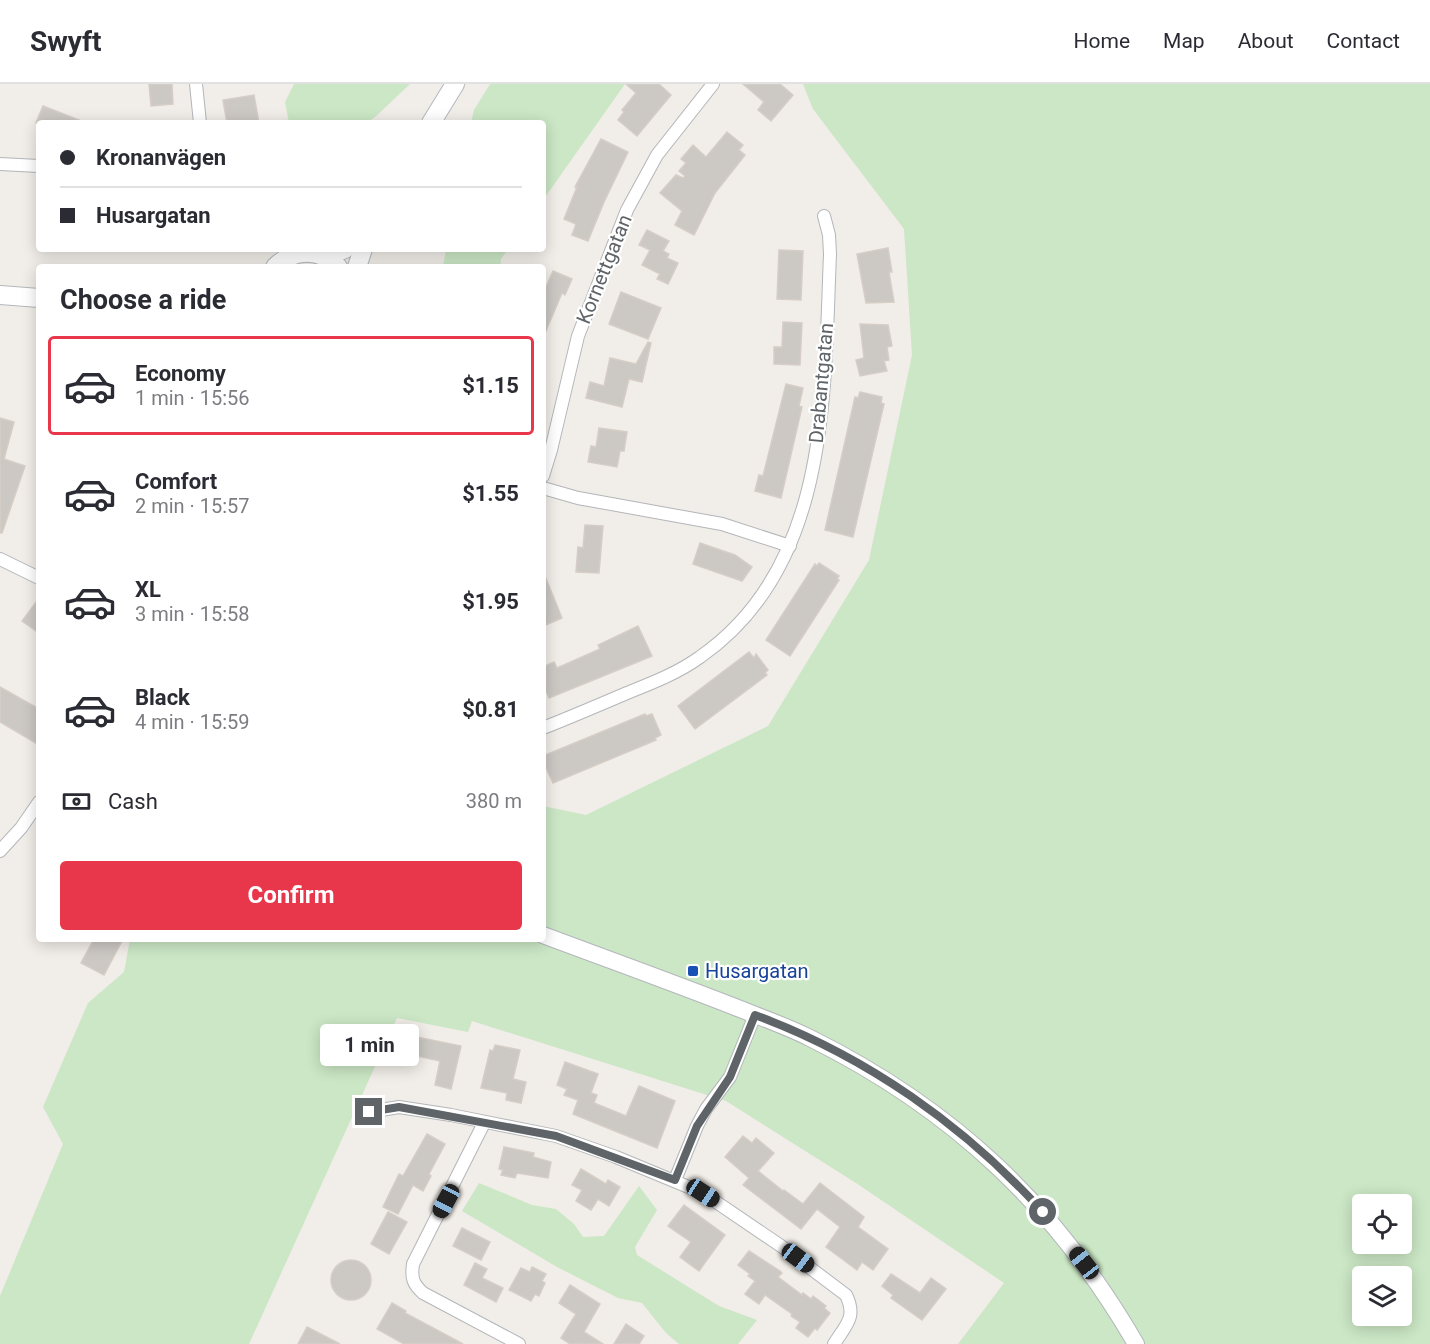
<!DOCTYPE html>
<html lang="en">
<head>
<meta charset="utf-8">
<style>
	body { margin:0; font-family:Roboto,sans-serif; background:#f2f2f3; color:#2b2b33; height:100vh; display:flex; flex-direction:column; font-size:22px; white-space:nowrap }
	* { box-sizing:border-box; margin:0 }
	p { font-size:20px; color:#7c7c81 }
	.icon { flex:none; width:33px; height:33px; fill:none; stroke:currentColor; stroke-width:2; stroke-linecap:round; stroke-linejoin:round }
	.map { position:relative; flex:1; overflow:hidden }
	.sheet { position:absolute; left:36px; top:180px; width:510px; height:678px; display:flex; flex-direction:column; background:#fff; border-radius:6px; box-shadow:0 3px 15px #0003 }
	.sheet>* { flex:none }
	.top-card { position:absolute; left:36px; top:36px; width:510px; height:132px; border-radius:6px; box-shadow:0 3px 15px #0003; display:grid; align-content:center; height:132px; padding:0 24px; background:#fff }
	.buttons { position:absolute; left:1352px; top:1110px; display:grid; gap:12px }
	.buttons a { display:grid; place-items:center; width:60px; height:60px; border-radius:6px; background:#fff; box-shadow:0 3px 15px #0003; font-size:30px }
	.end { position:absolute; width:27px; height:27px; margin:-14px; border:8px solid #5f6468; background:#fff; box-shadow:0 0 0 3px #fff }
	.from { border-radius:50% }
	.bubble { position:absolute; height:42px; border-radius:6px; background:#fff; box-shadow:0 3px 15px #0003; font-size:20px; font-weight:700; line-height:42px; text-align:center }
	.car { position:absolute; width:18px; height:36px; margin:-18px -9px; border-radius:8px; box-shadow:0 0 4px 2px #0007; background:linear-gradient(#222 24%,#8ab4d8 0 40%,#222 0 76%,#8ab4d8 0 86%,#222 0) }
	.top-card b { display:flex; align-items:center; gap:21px; height:57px; font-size:22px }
	.top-card b+b { border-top:2px solid #e1e1e2 }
	.top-card i { width:15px; height:15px; background:#2b2b33 }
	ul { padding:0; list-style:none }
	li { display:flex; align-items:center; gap:18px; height:99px; margin:0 12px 9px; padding:0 12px; border:3px solid transparent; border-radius:6px }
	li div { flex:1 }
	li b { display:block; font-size:22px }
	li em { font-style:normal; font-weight:700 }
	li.current { border-color:#e8374a }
	li>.icon { width:54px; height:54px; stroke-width:1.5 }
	h2 { padding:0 24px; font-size:27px; line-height:72px }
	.pay { display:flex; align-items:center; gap:15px; height:66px; padding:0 24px; font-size:22px }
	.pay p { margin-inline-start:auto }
	.action { display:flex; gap:12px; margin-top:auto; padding:12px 24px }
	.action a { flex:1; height:69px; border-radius:6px; background:#e8374a; color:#fff; font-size:24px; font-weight:700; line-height:69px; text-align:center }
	header { display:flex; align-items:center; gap:36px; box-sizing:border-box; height:84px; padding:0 30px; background:#fff; border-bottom:2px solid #e1e1e2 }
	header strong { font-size:28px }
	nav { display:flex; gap:33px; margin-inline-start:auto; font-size:21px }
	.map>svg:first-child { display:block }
	.green { fill:#cbe7c5; fill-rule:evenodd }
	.building { fill:#ccc8c4; stroke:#d6cec6; stroke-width:1.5 }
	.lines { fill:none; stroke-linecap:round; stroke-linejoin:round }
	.minor-casing { stroke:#b3b6ba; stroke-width:14 }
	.tertiary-casing { stroke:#b3b6ba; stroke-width:18 }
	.secondary-casing { stroke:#b4b8bc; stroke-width:20 }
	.minor { stroke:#fff; stroke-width:12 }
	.tertiary { stroke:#fff; stroke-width:16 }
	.secondary { stroke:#fff; stroke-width:18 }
	.route { stroke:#5f6468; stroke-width:8 }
	.transit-dot { fill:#1a4fb4; stroke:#fff; stroke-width:2 }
	.labels { text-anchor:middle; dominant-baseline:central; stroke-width:4.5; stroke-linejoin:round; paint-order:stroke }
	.street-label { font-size:20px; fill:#5f6468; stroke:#fff }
	.transit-label { font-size:20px; fill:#164399; stroke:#fff; text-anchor:start }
</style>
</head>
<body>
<header>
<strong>Swyft</strong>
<nav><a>Home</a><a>Map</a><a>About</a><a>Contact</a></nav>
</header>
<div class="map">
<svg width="1430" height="1260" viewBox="0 0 1430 1260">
	<rect width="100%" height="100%" fill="#f1ede8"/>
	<g class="green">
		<path d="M 294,0 L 410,0 L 375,33 L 366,39 L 289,39 L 285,18 Z"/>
		<path d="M 490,0 L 625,0 L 543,116 L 543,39 L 471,39 L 474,26 Z"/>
		<path d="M 803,0 L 1430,0 L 1430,1260 L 958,1260 L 1004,1199 L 856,1099 L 726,1017 L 472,937 L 468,948 L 397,934 L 249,1260 L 0,1260 L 0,1212 L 63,1060 L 43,1023 L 88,919 L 124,888 L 130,855 L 543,855 L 543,722 L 586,731 L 768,642 L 869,476 L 912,271 L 904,145 L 813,25 ZM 1362,1120 L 1401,1120 L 1401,1160 L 1362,1160 ZM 1362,1192 L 1401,1192 L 1401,1232 L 1362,1232 Z"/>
		<path d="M 446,165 L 508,165 L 501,175 L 500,183 L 443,183 Z"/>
		<path d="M 479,1099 L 532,1121 L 556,1125 L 574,1140 L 583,1153 L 604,1152 L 639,1102 L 657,1126 L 635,1163 L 637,1171 L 719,1222 L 757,1236 L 738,1260 L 679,1260 L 666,1249 L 642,1219 L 618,1214 L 557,1183 L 462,1127 Z"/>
	</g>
	<g class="building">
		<path d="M 149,0 L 172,0 L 173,20 L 151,22 Z"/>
		<path d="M 626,0 L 659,0 L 671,11 L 637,52 L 618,36 L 624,28 L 622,26 L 636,9 Z"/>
		<path d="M 743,0 L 780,0 L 793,11 L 771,37 L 758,26 L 764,18 Z"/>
		<path d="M 254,11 L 259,39 L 227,39 L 223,16 Z"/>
		<path d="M 43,22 L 84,38 L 84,39 L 36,39 Z"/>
		<path d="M 727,48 L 743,61 L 739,66 L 745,71 L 715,109 L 694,151 L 675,141 L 682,127 L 660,109 L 676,91 L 683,94 L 685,92 L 679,87 L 686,79 L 681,75 L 693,61 L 706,73 Z"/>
		<path d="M 601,55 L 628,68 L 604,118 L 588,157 L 572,151 L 576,140 L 564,135 L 577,103 L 575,103 Z"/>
		<path d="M 647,146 L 669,157 L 663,167 L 669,170 L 667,174 L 678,179 L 668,200 L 657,195 L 660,190 L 642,181 L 650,166 L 639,161 Z"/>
		<path d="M 888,164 L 892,188 L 889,188 L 894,218 L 866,219 L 857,170 Z"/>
		<path d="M 779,166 L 803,167 L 801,216 L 777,215 Z"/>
		<path d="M 553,187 L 572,195 L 565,211 L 562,209 L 543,254 L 543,210 Z"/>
		<path d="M 621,208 L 661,224 L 648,255 L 609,240 Z"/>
		<path d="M 783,238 L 802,239 L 800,281 L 774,280 L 774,263 L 782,263 Z"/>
		<path d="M 860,240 L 888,241 L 892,262 L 887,263 L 889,276 L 884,277 L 887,287 L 860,292 L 856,276 L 864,274 Z"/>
		<path d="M 648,258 L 651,259 L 642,298 L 629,295 L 622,323 L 586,314 L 590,298 L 604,302 L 610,274 L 636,280 Z"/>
		<path d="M 786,300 L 803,304 L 799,322 L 802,323 L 781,414 L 755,407 L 759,391 L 763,392 Z"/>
		<path d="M 860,308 L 882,313 L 881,319 L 884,320 L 853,453 L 825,446 L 855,313 L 858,314 Z"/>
		<path d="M 0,334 L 14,338 L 4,375 L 25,382 L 2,449 L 0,449 Z"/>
		<path d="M 599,344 L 627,348 L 624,367 L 620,367 L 617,383 L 588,378 L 591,362 L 596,363 Z"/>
		<path d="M 585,441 L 603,442 L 599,489 L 576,488 L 578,463 L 583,464 Z"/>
		<path d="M 700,459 L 735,471 L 752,483 L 742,497 L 693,480 Z"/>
		<path d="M 819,479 L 839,492 L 837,495 L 839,496 L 790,572 L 766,556 L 815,480 L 817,482 Z"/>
		<path d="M 543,487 L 562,534 L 543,542 Z"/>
		<path d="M 39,514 L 39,549 L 22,537 Z"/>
		<path d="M 638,542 L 652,572 L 549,614 L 543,599 L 543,583 L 554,578 L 557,584 L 600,565 L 598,561 Z"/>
		<path d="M 749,568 L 754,574 L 756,570 L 768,586 L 765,589 L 767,591 L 695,645 L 678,622 Z"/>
		<path d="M 0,603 L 39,625 L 39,661 L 0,638 Z"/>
		<path d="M 645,630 L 646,632 L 652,630 L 661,651 L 655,654 L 656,656 L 553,699 L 543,677 L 543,672 Z"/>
		<path d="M 94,855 L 123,855 L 104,891 L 81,879 Z"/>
		<path d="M 407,951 L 461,962 L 451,1005 L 435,1001 L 440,977 L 403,969 Z"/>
		<path d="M 495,961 L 520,966 L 513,995 L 526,998 L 521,1019 L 506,1016 L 507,1009 L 481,1004 L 490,966 L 493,967 Z"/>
		<path d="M 565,978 L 598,990 L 591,1009 L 597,1011 L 594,1019 L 626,1032 L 639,1002 L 675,1017 L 657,1064 L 573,1030 L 578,1016 L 564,1011 L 567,1005 L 557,1001 Z"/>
		<path d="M 427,1050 L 445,1060 L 429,1090 L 431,1092 L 423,1107 L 413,1101 L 398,1130 L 383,1123 L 399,1090 L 403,1092 Z"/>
		<path d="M 743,1052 L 752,1059 L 756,1054 L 774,1069 L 758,1087 L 783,1107 L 784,1106 L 803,1120 L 820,1099 L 864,1133 L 858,1143 L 888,1165 L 873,1186 L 862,1178 L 857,1186 L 826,1163 L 840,1143 L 817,1125 L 801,1145 L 743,1101 L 749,1094 L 725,1073 Z"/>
		<path d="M 504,1063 L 534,1069 L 533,1073 L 551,1078 L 548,1094 L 517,1089 L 515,1094 L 501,1091 L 503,1086 L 499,1085 Z"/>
		<path d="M 581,1085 L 606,1100 L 608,1096 L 620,1103 L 609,1122 L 598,1115 L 591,1126 L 576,1117 L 582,1106 L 572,1101 Z"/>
		<path d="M 684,1121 L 725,1151 L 699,1187 L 680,1173 L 691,1158 L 668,1142 Z"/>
		<path d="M 388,1128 L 407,1138 L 389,1170 L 371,1160 Z"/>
		<path d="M 462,1144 L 490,1158 L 481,1176 L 453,1162 Z"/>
		<path d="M 749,1167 L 780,1187 L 782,1189 L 778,1193 L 802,1211 L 803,1209 L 811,1215 L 813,1212 L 826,1222 L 824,1224 L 830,1229 L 817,1246 L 815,1244 L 808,1253 L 796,1244 L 800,1238 L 791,1232 L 792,1230 L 765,1211 L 759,1220 L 745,1210 L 755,1197 L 748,1192 L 750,1190 L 738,1181 Z"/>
		<circle cx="351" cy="1196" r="20"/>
		<path d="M 475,1179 L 487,1185 L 482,1194 L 503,1204 L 496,1218 L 464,1201 Z"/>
		<path d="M 532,1183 L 546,1190 L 542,1197 L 545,1199 L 539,1212 L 535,1210 L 531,1217 L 509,1206 L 521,1184 L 530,1188 Z"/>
		<path d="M 891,1190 L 920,1209 L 931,1194 L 946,1205 L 922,1236 L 891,1214 L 893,1211 L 882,1202 Z"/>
		<path d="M 570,1201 L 600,1220 L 584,1248 L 603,1260 L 570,1260 L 561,1254 L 576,1230 L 559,1219 Z"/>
		<path d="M 392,1219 L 406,1227 L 405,1229 L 463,1260 L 404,1260 L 377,1245 Z"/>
		<path d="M 626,1240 L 644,1252 L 639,1260 L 614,1260 Z"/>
		<path d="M 307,1243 L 340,1260 L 298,1260 Z"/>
	</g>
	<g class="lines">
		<defs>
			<g id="minor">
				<path d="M 196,0 L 200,39"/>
				<path d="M 0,80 L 39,82"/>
				<path d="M 543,392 L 551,366 L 578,252 L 627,126 L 657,71 L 713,0"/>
				<path d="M 543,404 L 578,414 L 722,440 L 790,462"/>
				<path d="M 0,475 L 39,494"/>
				<path d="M 543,644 C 571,633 599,621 627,609 C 652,599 678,589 700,573 C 830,483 824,311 830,170 L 829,151 L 824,132"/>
				<path d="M 0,767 L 21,744 L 39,718"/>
				<path d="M 369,1028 L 399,1023 L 451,1031 L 556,1052 L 616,1073 L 703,1109 L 781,1162 L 846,1211 C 857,1233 846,1241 834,1260"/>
				<path d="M 484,1039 L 413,1180 C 411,1194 413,1200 423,1209 L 519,1260"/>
				<path d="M 675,1096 L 697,1042 L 706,1025 L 730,993 L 755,931"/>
			</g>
			<path id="tertiary" d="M 543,851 C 607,875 671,898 735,923 C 760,933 786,942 810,954 C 953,1025 1056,1122 1136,1260"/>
			<g id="secondary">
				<path d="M 431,39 L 455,0"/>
				<path d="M 318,170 L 337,168 L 345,165"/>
				<path d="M 275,183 C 293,165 320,163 338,183"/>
				<path d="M 357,183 L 363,165"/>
				<path d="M 0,211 L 39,214"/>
			</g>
		</defs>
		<use href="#minor" class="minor-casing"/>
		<use href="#tertiary" class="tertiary-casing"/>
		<use href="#secondary" class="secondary-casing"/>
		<use href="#minor" class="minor"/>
		<use href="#tertiary" class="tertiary"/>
		<use href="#secondary" class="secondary"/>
	</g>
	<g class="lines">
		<path class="route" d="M 369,1028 L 399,1023 L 556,1052 L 675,1096 L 697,1042 L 730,993 L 755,931 C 866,972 964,1041 1043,1128"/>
	</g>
	<rect class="transit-dot" x="687" y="881" width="12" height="12" rx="3"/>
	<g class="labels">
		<g class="street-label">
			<text transform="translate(604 185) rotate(-68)">Kornettgatan</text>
			<text transform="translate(821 299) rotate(-85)">Drabantgatan</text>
		</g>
		<g class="transit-label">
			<text x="705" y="887">Husargatan</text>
		</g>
	</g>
</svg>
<div class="buttons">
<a><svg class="icon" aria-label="locate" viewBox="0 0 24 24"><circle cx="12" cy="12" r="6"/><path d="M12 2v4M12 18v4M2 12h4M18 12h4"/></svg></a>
<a><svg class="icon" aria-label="layers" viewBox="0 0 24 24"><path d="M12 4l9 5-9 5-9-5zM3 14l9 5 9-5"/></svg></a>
</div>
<i class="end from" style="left:1043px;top:1128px"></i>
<i class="end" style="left:369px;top:1028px"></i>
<div class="bubble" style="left:320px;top:940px;width:99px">1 min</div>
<i class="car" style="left:703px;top:1109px;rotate:123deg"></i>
<i class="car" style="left:446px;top:1117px;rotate:208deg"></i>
<i class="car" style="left:798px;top:1174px;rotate:127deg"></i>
<i class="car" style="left:1084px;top:1179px;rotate:322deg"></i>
<div class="top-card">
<b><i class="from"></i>Kronanvägen</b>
<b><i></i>Husargatan</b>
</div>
<section class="sheet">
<h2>Choose a ride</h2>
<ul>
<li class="current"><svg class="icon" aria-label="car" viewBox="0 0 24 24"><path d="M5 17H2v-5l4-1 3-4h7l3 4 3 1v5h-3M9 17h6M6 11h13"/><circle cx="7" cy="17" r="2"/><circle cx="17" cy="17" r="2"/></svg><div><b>Economy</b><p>1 min · 15:56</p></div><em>$1.15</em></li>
<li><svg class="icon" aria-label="car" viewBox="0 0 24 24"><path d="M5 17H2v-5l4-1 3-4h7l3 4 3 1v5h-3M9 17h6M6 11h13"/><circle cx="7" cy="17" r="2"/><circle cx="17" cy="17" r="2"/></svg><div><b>Comfort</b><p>2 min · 15:57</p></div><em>$1.55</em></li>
<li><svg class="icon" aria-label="car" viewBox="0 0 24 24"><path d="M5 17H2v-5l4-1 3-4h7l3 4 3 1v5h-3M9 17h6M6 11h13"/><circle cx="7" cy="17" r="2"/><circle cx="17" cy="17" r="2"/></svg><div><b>XL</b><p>3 min · 15:58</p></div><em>$1.95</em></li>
<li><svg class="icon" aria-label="car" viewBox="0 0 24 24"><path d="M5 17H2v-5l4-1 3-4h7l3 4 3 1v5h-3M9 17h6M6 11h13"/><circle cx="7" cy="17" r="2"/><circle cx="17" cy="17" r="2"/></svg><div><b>Black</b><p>4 min · 15:59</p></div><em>$0.81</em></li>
</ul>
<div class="pay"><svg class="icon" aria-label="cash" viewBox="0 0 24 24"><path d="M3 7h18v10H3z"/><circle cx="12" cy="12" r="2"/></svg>Cash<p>380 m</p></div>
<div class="action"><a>Confirm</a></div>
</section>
</div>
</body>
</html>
